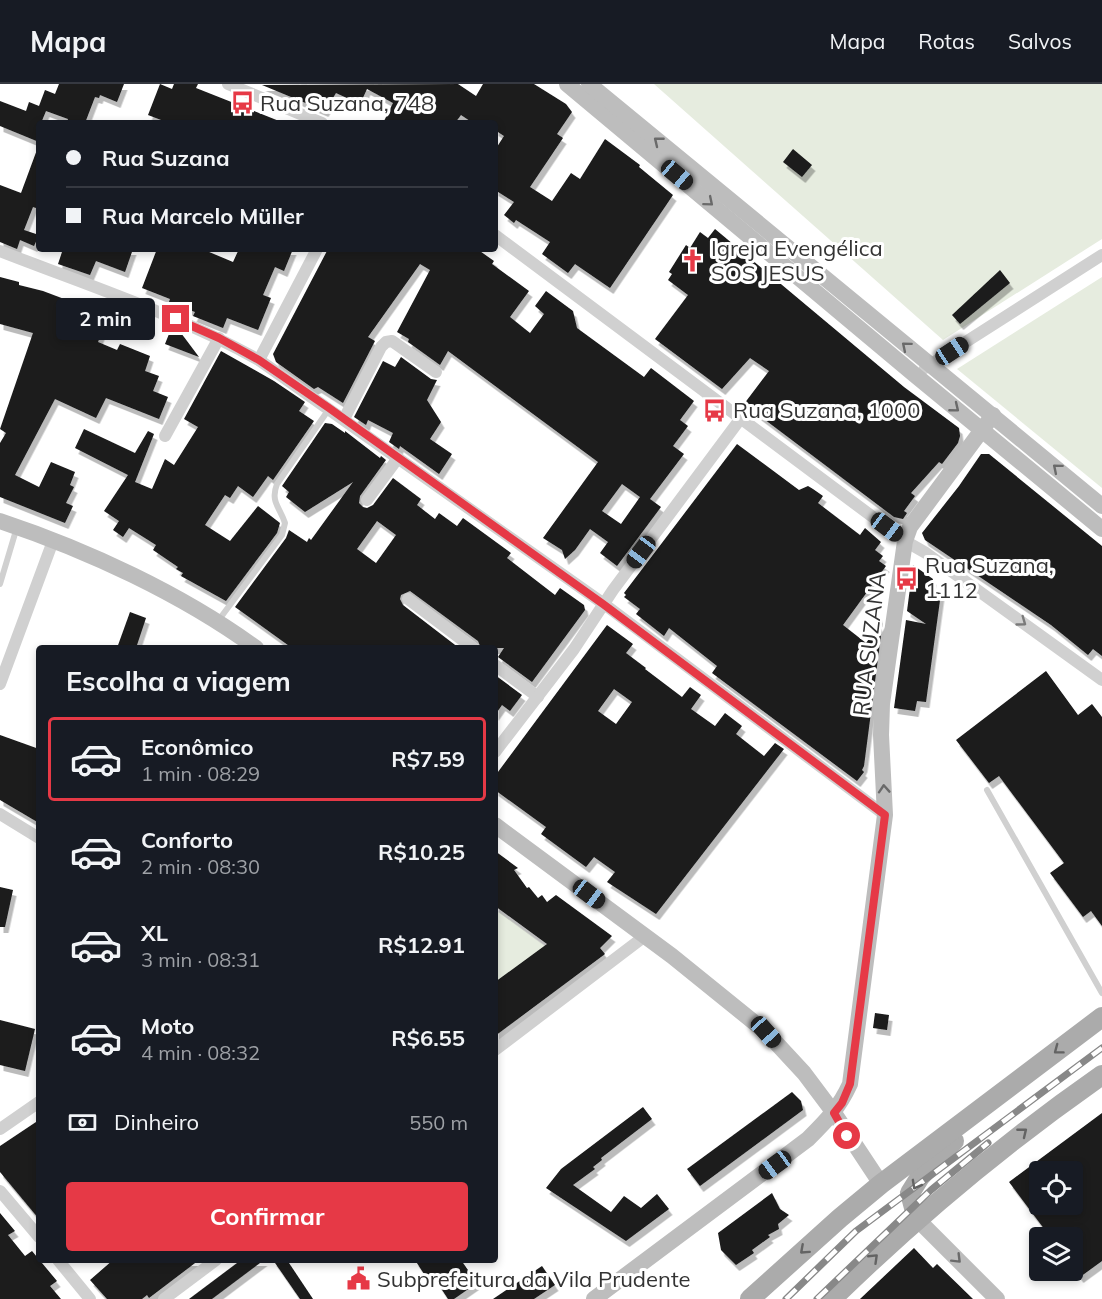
<!DOCTYPE html>
<html lang="pt">
<head>
<meta charset="utf-8">
<style>
	body { margin:0; font-family:Mulish,sans-serif; background:#242831; color:#f1f3f6; height:100vh; display:flex; flex-direction:column; font-size:22px; white-space:nowrap }
	* { box-sizing:border-box; margin:0 }
	p { font-size:20px; color:#9ea1a6 }
	.icon { flex:none; width:33px; height:33px; fill:none; stroke:currentColor; stroke-width:2; stroke-linecap:round; stroke-linejoin:round }
	.map { position:relative; flex:1; overflow:hidden }
	.drawer { position:absolute; left:36px; top:561px; width:462px; height:618px; display:flex; flex-direction:column; background:#171b24; border-radius:6px; box-shadow:0 3px 9px #0003 }
	.drawer>* { flex:none }
	.guide { position:absolute; left:36px; top:36px; width:462px; height:132px; border-radius:6px; box-shadow:0 3px 9px #0003; display:grid; align-content:center; height:132px; padding:0 30px; background:#171b24 }
	.tools { position:absolute; left:1029px; top:1077px; display:grid; gap:12px }
	.tools a { display:grid; place-items:center; width:54px; height:54px; border-radius:6px; background:#171b24; box-shadow:0 3px 9px #0003; font-size:30px }
	.end { position:absolute; width:27px; height:27px; margin:-14px; border:8px solid #e63946; background:#fff; box-shadow:0 0 0 3px #fff }
	.from { border-radius:50% }
	.bubble { position:absolute; height:42px; border-radius:6px; background:#171b24; box-shadow:0 3px 9px #0003; font-size:20px; font-weight:700; line-height:42px; text-align:center }
	.car { position:absolute; width:18px; height:36px; margin:-18px -9px; border-radius:8px; box-shadow:0 0 4px 2px #0007; background:linear-gradient(#222 24%,#8ab4d8 0 40%,#222 0 76%,#8ab4d8 0 86%,#222 0) }
	.guide b { display:flex; align-items:center; gap:21px; height:57px; font-size:22px }
	.guide b+b { border-top:2px solid #363941 }
	.guide i { width:15px; height:15px; background:#f1f3f6 }
	ul { padding:0; list-style:none }
	li { display:flex; align-items:center; gap:18px; height:84px; margin:0 12px 9px; padding:0 18px; border:3px solid transparent; border-radius:6px }
	li div { flex:1 }
	li b { display:block; font-size:22px }
	li em { font-style:normal; font-weight:700 }
	li.active { border-color:#e63946 }
	li>.icon { width:54px; height:54px; stroke-width:1.5 }
	h2 { padding:0 30px; font-size:27px; line-height:72px }
	.pay { display:flex; align-items:center; gap:15px; height:66px; padding:0 30px; font-size:22px }
	.pay p { margin-inline-start:auto }
	.primary-button { display:flex; gap:12px; margin-top:auto; padding:12px 30px }
	.primary-button a { flex:1; height:69px; border-radius:6px; background:#e63946; color:#fff; font-size:24px; font-weight:700; line-height:69px; text-align:center }
	header { display:flex; align-items:center; gap:36px; box-sizing:border-box; height:84px; padding:0 30px; background:#171b24; border-bottom:2px solid #363941 }
	header strong { font-size:28px }
	nav { display:flex; gap:33px; margin-inline-start:auto; font-size:21px }
	.map>svg:first-child { display:block }
	.green { fill:#e6ecdf }
	.building { fill:#1a1a1a; fill-rule:evenodd; filter:url(#shadow) }
	.lines { fill:none; stroke-linecap:round; stroke-linejoin:round }
	.service { stroke:#d0d0d0; stroke-width:6 }
	.minor { stroke:#d0d0d0; stroke-width:12 }
	.secondary { stroke:#bdbdbd; stroke-width:16 }
	.primary { stroke:#ababab; stroke-width:20 }
	.rail-casing { stroke:#888; stroke-width:7 }
	.rail { stroke:#fff; stroke-width:4.5; stroke-dasharray:14; stroke-linecap:butt }
	.oneway { stroke:#6a6a6a }
	.oneway2 { stroke:#7a7a7a }
	.oneway3 { stroke:#636363 }
	.route { stroke:#e63946; stroke-width:8 }
	.labels { text-anchor:middle; dominant-baseline:central; stroke-width:6; stroke-linejoin:round; paint-order:stroke }
	.poi-label { font-size:22px; fill:#333; stroke:#fff; text-anchor:start }
	.street-label { font-size:22px; fill:#333; stroke:#fff }
</style>
</head>
<body>
<header>
<strong>Mapa</strong>
<nav><a>Mapa</a><a>Rotas</a><a>Salvos</a></nav>
</header>
<div class="map">
<svg width="1102" height="1215" viewBox="0 0 1102 1215">
	<defs>
		<filter id="shadow"><feDropShadow dx="3.5" dy="6" stdDeviation="0" flood-color="#0004"/></filter>
	</defs>
	<rect width="100%" height="100%" fill="#fff"/>
	<g class="green">
		<path d="M 654,0 L 1102,0 L 1102,155 L 943,256 Z"/>
		<path d="M 1102,193 L 1102,404 L 957,285 Z"/>
		<path d="M 495,825 L 545,862 L 495,901 Z"/>
	</g>
	<g class="building">
		<path d="M 59,0 L 124,0 L 117,18 L 100,11 L 99,14 L 95,13 L 85,39 L 67,39 L 68,35 L 46,27 L 41,39 L 39,39 L 39,58 L 0,42 L 0,17 L 26,27 L 29,18 L 39,22 L 45,6 L 55,10 Z"/>
		<path d="M 160,0 L 172,5 L 174,0 L 198,0 L 196,4 L 284,39 L 169,39 L 148,31 Z"/>
		<path d="M 458,0 L 476,12 L 483,0 L 534,0 L 566,20 L 572,28 L 557,50 L 563,54 L 530,103 L 552,117 L 571,89 L 580,95 L 605,55 L 640,81 L 639,83 L 673,111 L 610,204 L 575,180 L 568,189 L 542,170 L 550,158 L 516,136 L 514,139 L 504,131 L 514,118 L 495,106 L 495,66 L 504,52 L 495,46 L 495,39 L 473,39 L 461,31 L 455,39 L 383,39 L 393,19 L 367,5 L 360,20 L 336,9 L 325,27 L 262,1 Z"/>
		<path d="M 38,63 L 39,125 L 33,123 L 24,146 L 39,151 L 34,162 L 20,156 L 17,165 L 0,158 L 0,101 L 21,109 Z"/>
		<path d="M 793,65 L 812,81 L 802,93 L 783,78 Z"/>
		<path d="M 715,145 L 904,303 L 959,344 L 960,352 L 958,359 L 942,380 L 939,378 L 911,409 L 915,412 L 904,427 L 907,429 L 903,435 L 894,433 L 744,320 L 769,287 L 750,274 L 722,305 L 655,255 L 688,211 L 668,196 L 672,190 L 669,188 L 686,161 L 690,164 L 700,148 L 708,154 Z"/>
		<path d="M 63,165 L 133,165 L 125,188 L 96,177 L 90,191 L 58,180 Z"/>
		<path d="M 157,165 L 202,165 L 233,178 L 239,165 L 293,165 L 284,187 L 275,183 L 263,211 L 271,214 L 258,246 L 227,234 L 223,244 L 193,232 L 195,228 L 169,218 L 170,215 L 142,204 Z"/>
		<path d="M 328,165 L 477,165 L 494,177 L 492,180 L 529,207 L 510,233 L 530,249 L 544,230 L 535,222 L 546,207 L 573,227 L 577,244 L 644,293 L 651,284 L 694,317 L 680,336 L 688,342 L 673,362 L 684,370 L 650,415 L 661,423 L 617,482 L 600,469 L 608,458 L 590,445 L 575,466 L 565,475 L 562,466 L 543,454 L 598,378 L 448,267 L 440,281 L 408,258 L 409,255 L 397,248 L 430,186 L 420,180 L 368,253 L 375,257 L 343,319 L 318,303 L 314,305 L 276,278 L 273,270 ZM 622,400 L 640,413 L 621,440 L 602,427 Z"/>
		<path d="M 1000,186 L 1010,199 L 960,240 L 952,231 Z"/>
		<path d="M 0,193 L 19,198 L 19,201 L 43,207 L 88,224 L 92,215 L 110,222 L 108,226 L 110,226 L 98,258 L 117,266 L 120,260 L 150,272 L 145,287 L 159,292 L 153,307 L 168,313 L 159,335 L 106,314 L 96,334 L 55,315 L 15,391 L 39,403 L 51,378 L 75,388 L 70,401 L 74,403 L 66,419 L 73,422 L 65,439 L 0,413 L 0,359 L 6,349 L 0,345 L 33,249 L 0,240 Z"/>
		<path d="M 171,245 L 181,249 L 199,273 L 165,260 Z"/>
		<path d="M 221,267 L 274,297 L 305,318 L 299,327 L 314,337 L 273,396 L 268,392 L 253,413 L 238,402 L 230,414 L 225,411 L 205,441 L 230,457 L 258,422 L 280,439 L 277,449 L 226,517 L 181,492 L 183,489 L 176,485 L 178,483 L 153,466 L 156,461 L 129,444 L 123,453 L 113,446 L 119,437 L 104,427 L 128,391 L 75,364 L 84,345 L 135,369 L 148,347 L 154,350 L 135,398 L 152,405 L 165,375 L 174,381 L 198,343 L 184,335 Z"/>
		<path d="M 401,273 L 431,295 L 437,296 L 427,316 L 441,338 L 430,355 L 452,370 L 439,390 L 400,362 L 399,365 L 389,358 L 393,349 L 368,336 L 366,341 L 354,333 L 383,277 L 395,283 Z"/>
		<path d="M 325,339 L 332,340 L 345,349 L 345,347 L 380,374 L 381,372 L 386,376 L 360,412 L 359,419 L 363,423 L 367,424 L 373,421 L 393,394 L 421,415 L 417,421 L 435,435 L 439,429 L 457,442 L 463,434 L 511,469 L 507,474 L 555,511 L 560,504 L 584,521 L 585,526 L 532,598 L 498,573 L 504,564 L 481,564 L 478,557 L 410,507 L 401,511 L 400,515 L 403,521 L 459,564 L 292,564 L 235,523 L 286,454 L 289,446 L 307,458 L 309,454 L 311,456 L 353,398 L 305,428 L 286,413 L 289,408 L 282,402 ZM 377,437 L 396,451 L 376,479 L 357,465 Z"/>
		<path d="M 737,360 L 799,406 L 808,402 L 813,405 L 823,412 L 818,419 L 860,451 L 865,444 L 881,458 L 875,466 L 883,472 L 879,477 L 886,482 L 843,541 L 866,559 L 883,536 L 864,682 L 862,686 L 864,688 L 857,697 L 712,589 L 717,582 L 669,544 L 664,552 L 636,530 L 640,525 L 624,513 L 626,511 L 624,509 Z"/>
		<path d="M 981,370 L 989,370 L 1102,462 L 1102,572 L 1093,565 L 1088,571 L 1051,541 L 925,456 L 922,449 L 959,402 Z"/>
		<path d="M 913,481 L 933,495 L 930,507 L 941,509 L 926,618 L 917,617 L 915,627 L 894,624 L 906,536 L 926,540 L 907,527 Z"/>
		<path d="M 130,528 L 146,534 L 136,564 L 117,564 Z"/>
		<path d="M 607,541 L 633,560 L 626,569 L 646,584 L 645,585 L 682,613 L 690,603 L 701,611 L 691,625 L 715,642 L 725,629 L 742,642 L 736,650 L 764,672 L 775,659 L 784,665 L 656,830 L 607,798 L 615,788 L 594,773 L 586,783 L 541,750 L 546,743 L 495,706 L 495,692 ZM 614,605 L 632,618 L 616,640 L 598,627 Z"/>
		<path d="M 1046,587 L 1078,631 L 1092,620 L 1102,633 L 1102,842 L 1091,827 L 1083,833 L 1050,789 L 1064,779 L 999,692 L 989,699 L 956,656 Z"/>
		<path d="M 495,591 L 522,611 L 510,627 L 502,621 L 495,631 Z"/>
		<path d="M 0,651 L 39,665 L 39,739 L 0,716 Z"/>
		<path d="M 495,767 L 518,784 L 514,786 L 527,804 L 529,803 L 538,814 L 542,811 L 547,818 L 556,811 L 612,852 L 600,864 L 605,870 L 495,952 L 495,898 L 547,860 L 495,822 Z"/>
		<path d="M 0,803 L 13,806 L 5,843 L 0,843 Z"/>
		<path d="M 875,929 L 889,931 L 887,946 L 873,944 Z"/>
		<path d="M 0,936 L 35,945 L 25,987 L 0,981 Z"/>
		<path d="M 792,1008 L 801,1017 L 803,1026 L 700,1102 L 687,1085 Z"/>
		<path d="M 643,1023 L 652,1035 L 601,1074 L 602,1076 L 593,1083 L 595,1085 L 573,1101 L 611,1128 L 624,1112 L 641,1124 L 657,1110 L 669,1125 L 626,1157 L 546,1104 L 561,1085 Z"/>
		<path d="M 1102,1029 L 1102,1177 L 1080,1193 L 1072,1182 L 1072,1154 L 1051,1154 L 1009,1098 ZM 1040,1088 L 1072,1088 L 1072,1120 L 1040,1120 Z"/>
		<path d="M 39,1036 L 39,1135 L 0,1088 L 0,1062 Z"/>
		<path d="M 772,1109 L 780,1125 L 789,1131 L 778,1140 L 779,1145 L 768,1151 L 770,1153 L 752,1166 L 754,1169 L 736,1181 L 721,1166 L 718,1149 Z"/>
		<path d="M 0,1129 L 15,1147 L 8,1151 L 25,1172 L 32,1167 L 57,1197 L 50,1202 L 61,1215 L 0,1215 Z"/>
		<path d="M 914,1164 L 933,1184 L 937,1180 L 973,1215 L 860,1215 Z"/>
		<path d="M 113,1176 L 199,1176 L 149,1214 L 147,1211 L 142,1215 L 107,1215 L 90,1196 Z"/>
		<path d="M 241,1176 L 264,1176 L 212,1215 L 189,1215 Z"/>
		<path d="M 273,1176 L 287,1176 L 313,1215 L 300,1215 Z"/>
		<path d="M 415,1176 L 461,1176 L 477,1199 L 454,1215 L 448,1215 L 431,1189 L 426,1193 Z"/>
		<path d="M 542,1182 L 555,1201 L 534,1215 L 493,1215 Z"/>
	</g>
	<g class="lines">
		<g class="service">
			<path d="M 0,500 L 17,443"/>
			<path d="M 218,537 L 282,451 L 285,439 C 280,423 270,418 277,400 L 329,325"/>
			<path d="M 987,706 L 1102,909"/>
		</g>
		<g class="minor">
			<path d="M 228,0 L 322,39"/>
			<path d="M 495,151 L 905,457 L 926,469 L 1102,596"/>
			<path d="M 0,167 C 87,201 177,230 259,276 L 604,520 L 885,731"/>
			<path d="M 259,276 L 317,165"/>
			<path d="M 925,284 L 1102,171"/>
			<path d="M 344,335 L 381,263 L 386,258 L 392,257 L 436,288"/>
			<path d="M 165,352 L 219,254"/>
			<path d="M 367,416 L 398,374"/>
			<path d="M 408,515 L 473,564"/>
			<path d="M 495,581 L 538,613"/>
			<path d="M 0,600 L 53,457"/>
			<path d="M 495,668 L 574,565 L 613,506 L 741,334"/>
			<path d="M 0,730 L 39,754"/>
			<path d="M 495,966 L 645,852"/>
			<path d="M 0,1045 L 39,1018"/>
			<path d="M 0,1107 L 39,1153"/>
			<path d="M 58,1176 L 90,1215"/>
			<path d="M 164,1215 L 216,1176"/>
		</g>
		<g class="secondary">
			<path d="M 567,0 L 915,291 L 1102,445"/>
			<path d="M 589,0 L 1102,422"/>
			<path d="M 0,437 C 87,466 182,510 256,564"/>
			<path d="M 495,741 L 672,872 L 766,948 L 804,989 L 834,1029 L 881,1100"/>
			<path d="M 917,1135 L 997,1215"/>
			<path d="M 594,1215 L 808,1055 C 827,1036 839,1024 850,1000 L 885,731 L 881,651 L 882,620 L 905,457 L 910,443 L 993,331"/>
		</g>
		<g class="primary">
			<path d="M 917,1135 L 910,1109 L 920,1093 L 954,1057"/>
			<path d="M 750,1215 L 840,1134 L 881,1100 L 1102,933"/>
			<path d="M 832,1215 C 916,1133 1006,1058 1102,991"/>
		</g>
		<defs>
			<g id="rail">
				<path d="M 786,1215 L 856,1147 L 1102,964"/>
				<path d="M 817,1215 L 931,1106 L 988,1059"/>
			</g>
		</defs>
		<use href="#rail" class="rail-casing"/>
		<use href="#rail" class="rail"/>
	</g>
	<defs><path id="oneway-chevron" d="M-2-3.5L2.5 0L-2 3.5" fill="none" stroke-width="1.6" stroke-linecap="round" stroke-linejoin="round" transform="scale(1.5)"/></defs>
	<g class="oneway">
		<use href="#oneway-chevron" transform="translate(658 57) rotate(-141)"/>
		<use href="#oneway-chevron" transform="translate(709 118) rotate(40)"/>
		<use href="#oneway-chevron" transform="translate(906 262) rotate(-140)"/>
		<use href="#oneway-chevron" transform="translate(955 324) rotate(39)"/>
		<use href="#oneway-chevron" transform="translate(1057 384) rotate(-140)"/>
		<use href="#oneway-chevron" transform="translate(884 705) rotate(-94)"/>
		<use href="#oneway-chevron" transform="translate(957 1175) rotate(45)"/>
	</g>
	<use class="oneway2" href="#oneway-chevron" transform="translate(1022 538) rotate(36)"/>
	<g class="oneway3">
		<use href="#oneway-chevron" transform="translate(1058 966) rotate(143)"/>
		<use href="#oneway-chevron" transform="translate(1023 1048) rotate(-39)"/>
		<use href="#oneway-chevron" transform="translate(916 1101) rotate(119)"/>
		<use href="#oneway-chevron" transform="translate(804 1166) rotate(138)"/>
		<use href="#oneway-chevron" transform="translate(874 1174) rotate(-44)"/>
	</g>
	<g class="lines">
		<path class="route" d="M 176,235 L 219,254 L 259,276 L 329,324 L 603,520 L 885,731 L 850,1000 L 842,1019 L 834,1029 L 847,1052"/>
	</g>
	<defs>
		<symbol id="bus-bare" viewBox="-9 -9 18 18"><path d="M-5-6H5V4H4V6H2V4H-2V6H-4V4H-5ZM-3.5-4V0h7V-4ZM-3.5 1.2v1.5H-2V1.2ZM2 1.2v1.5H3.5V1.2Z" fill="#e63946" stroke="#fff" stroke-width="2.5" paint-order="stroke"/></symbol>
		<symbol id="church-bare" viewBox="-9 -9 18 18"><path d="M-1.2-6h2.4v3.5h3.3v2.4h-3.3V6h-2.4V-.1h-3.3v-2.4h3.3Z" fill="#e63946" stroke="#fff" stroke-width="2.5" paint-order="stroke"/></symbol>
		<symbol id="civic-bare" viewBox="-9 -9 18 18"><path d="M-.6-6.5H3V-4.5H.6V-3L4-1V1h2V6H-6V1h2V-1L-.6-3ZM-1.2 2.5V6h2.4V2.5Z" fill="#e63946" stroke="#fff" stroke-width="2.5" paint-order="stroke"/></symbol>
	</defs>
	<g fill-rule="evenodd">
		<use href="#bus-bare" x="226" y="2" width="33" height="33"/>
		<use href="#church-bare" x="676" y="160" width="33" height="33"/>
		<use href="#bus-bare" x="698" y="310" width="33" height="33"/>
		<use href="#bus-bare" x="890" y="478" width="33" height="33"/>
		<use href="#civic-bare" x="342" y="1178" width="33" height="33"/>
	</g>
	<g class="labels">
		<g class="poi-label">
			<text x="260" y="19">Rua Suzana, 748</text>
			<text x="711" y="164">Igreja Evengélica<tspan x="711" dy="25">SOS JESUS</tspan></text>
			<text x="733" y="326">Rua Suzana, 1000</text>
			<text x="925" y="481">Rua Suzana,<tspan x="925" dy="25">1112</tspan></text>
			<text x="377" y="1195">Subprefeitura da Vila Prudente</text>
		</g>
		<g class="street-label">
			<text transform="translate(869 560) rotate(-83)">RUA SUZANA</text>
		</g>
	</g>
</svg>
<div class="tools">
<a><svg class="icon" aria-label="locate" viewBox="0 0 24 24"><circle cx="12" cy="12" r="6"/><path d="M12 2v4M12 18v4M2 12h4M18 12h4"/></svg></a>
<a><svg class="icon" aria-label="layers" viewBox="0 0 24 24"><path d="M12 4l9 5-9 5-9-5zM3 14l9 5 9-5"/></svg></a>
</div>
<i class="end from" style="left:847px;top:1052px"></i>
<i class="end" style="left:176px;top:235px"></i>
<div class="bubble" style="left:56px;top:214px;width:99px">2 min</div>
<i class="car" style="left:677px;top:91px;rotate:130deg"></i>
<i class="car" style="left:952px;top:267px;rotate:57deg"></i>
<i class="car" style="left:887px;top:443px;rotate:127deg"></i>
<i class="car" style="left:641px;top:468px;rotate:217deg"></i>
<i class="car" style="left:589px;top:810px;rotate:127deg"></i>
<i class="car" style="left:766px;top:948px;rotate:138deg"></i>
<i class="car" style="left:775px;top:1081px;rotate:234deg"></i>
<div class="guide">
<b><i class="from"></i>Rua Suzana</b>
<b><i></i>Rua Marcelo Müller</b>
</div>
<section class="drawer">
<h2>Escolha a viagem</h2>
<ul>
<li class="active"><svg class="icon" aria-label="car" viewBox="0 0 24 24"><path d="M5 17H2v-5l4-1 3-4h7l3 4 3 1v5h-3M9 17h6M6 11h13"/><circle cx="7" cy="17" r="2"/><circle cx="17" cy="17" r="2"/></svg><div><b>Econômico</b><p>1 min · 08:29</p></div><em>R$7.59</em></li>
<li><svg class="icon" aria-label="car" viewBox="0 0 24 24"><path d="M5 17H2v-5l4-1 3-4h7l3 4 3 1v5h-3M9 17h6M6 11h13"/><circle cx="7" cy="17" r="2"/><circle cx="17" cy="17" r="2"/></svg><div><b>Conforto</b><p>2 min · 08:30</p></div><em>R$10.25</em></li>
<li><svg class="icon" aria-label="car" viewBox="0 0 24 24"><path d="M5 17H2v-5l4-1 3-4h7l3 4 3 1v5h-3M9 17h6M6 11h13"/><circle cx="7" cy="17" r="2"/><circle cx="17" cy="17" r="2"/></svg><div><b>XL</b><p>3 min · 08:31</p></div><em>R$12.91</em></li>
<li><svg class="icon" aria-label="car" viewBox="0 0 24 24"><path d="M5 17H2v-5l4-1 3-4h7l3 4 3 1v5h-3M9 17h6M6 11h13"/><circle cx="7" cy="17" r="2"/><circle cx="17" cy="17" r="2"/></svg><div><b>Moto</b><p>4 min · 08:32</p></div><em>R$6.55</em></li>
</ul>
<div class="pay"><svg class="icon" aria-label="cash" viewBox="0 0 24 24"><path d="M3 7h18v10H3z"/><circle cx="12" cy="12" r="2"/></svg>Dinheiro<p>550 m</p></div>
<div class="primary-button"><a>Confirmar</a></div>
</section>
</div>
</body>
</html>
